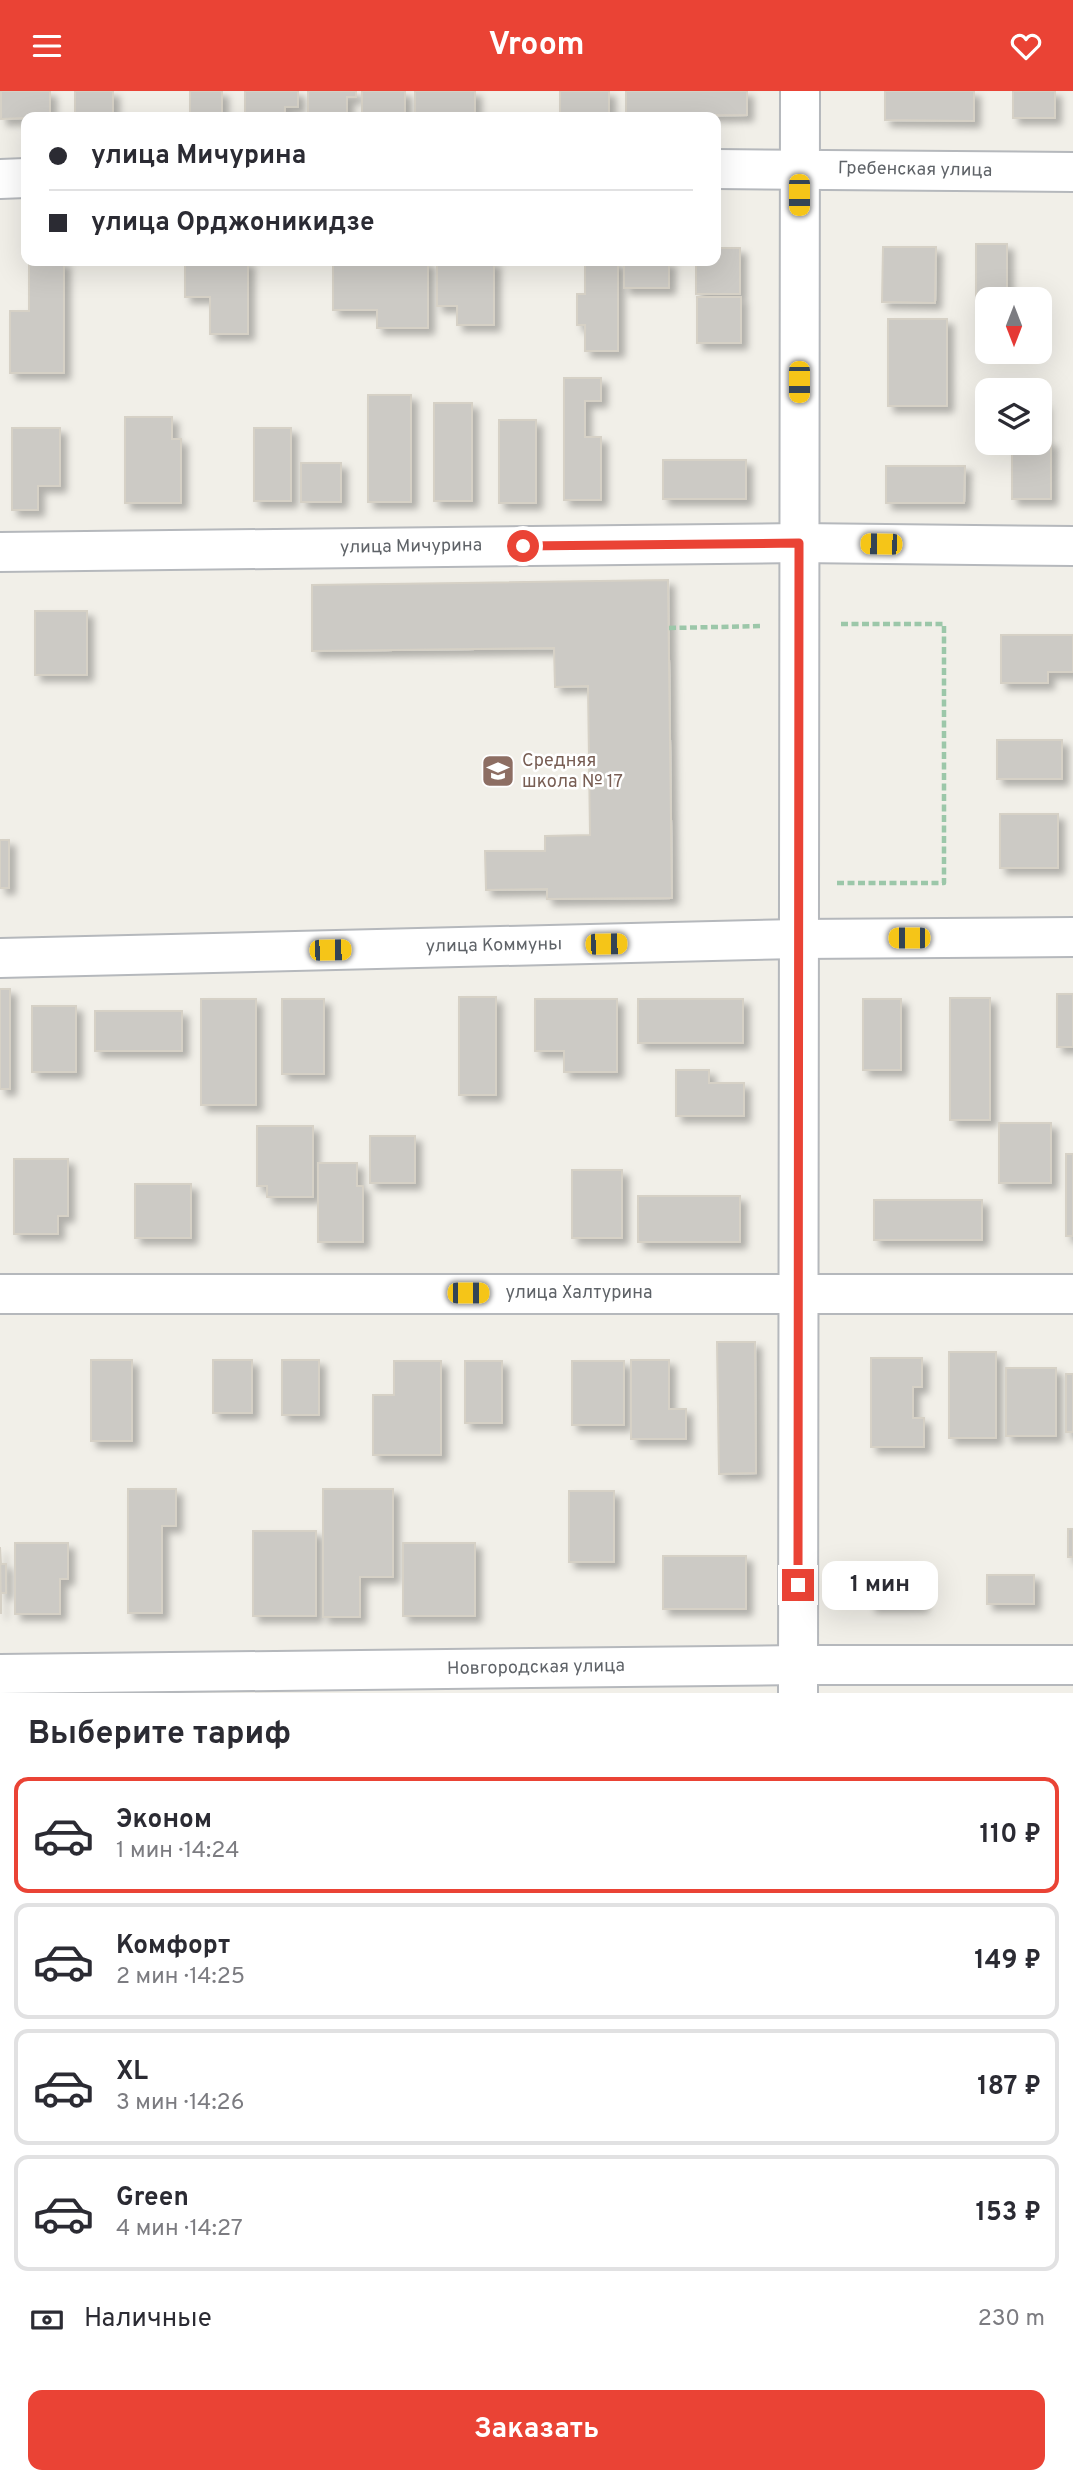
<!DOCTYPE html>
<html lang="ru">
<head>
<meta charset="utf-8">
<style>
	body { margin:0; font-family:Overpass,sans-serif; background:#f2f2f3; color:#2b2b33; height:100vh; display:flex; flex-direction:column; font-size:26px; white-space:nowrap }
	* { box-sizing:border-box; margin:0 }
	p { font-size:23px; color:#7c7c81 }
	.icon { flex:none; width:38px; height:38px; fill:none; stroke:currentColor; stroke-width:2; stroke-linecap:round; stroke-linejoin:round }
	.map { position:relative; height:1602px; overflow:hidden }
	.sheet { display:flex; flex-direction:column; background:#fff; flex:1 }
	.sheet>* { flex:none }
	.banner { position:absolute; left:21px; top:21px; width:700px; height:154px; border-radius:14px; box-shadow:0 7px 28px #0002; display:grid; align-content:center; height:154px; padding:0 28px; background:#fff }
	.needle { width:46px; rotate:180deg }
	.tools { position:absolute; left:975px; top:196px; display:grid; gap:14px }
	.tools a { display:grid; place-items:center; width:77px; height:77px; border-radius:14px; background:#fff; box-shadow:0 7px 28px #0002; font-size:35px }
	.end { position:absolute; width:32px; height:32px; margin:-16px; border:9px solid #ea4335; background:#fff; box-shadow:0 0 0 4px #fff }
	.from { border-radius:50% }
	.bubble { position:absolute; height:49px; border-radius:14px; background:#fff; box-shadow:0 7px 28px #0002; font-size:23px; font-weight:700; line-height:49px; text-align:center }
	.car { position:absolute; width:21px; height:42px; margin:-21px -10px; border-radius:9px; box-shadow:0 0 5px 2px #0007; background:linear-gradient(#f5c518 24%,#345 0 40%,#f5c518 0 76%,#345 0 86%,#f5c518 0) }
	.banner b { display:flex; align-items:center; gap:24px; height:66px; font-size:26px }
	.banner b+b { border-top:2px solid #e1e1e2 }
	.banner i { width:18px; height:18px; background:#2b2b33 }
	ul { padding:0; list-style:none }
	li { display:flex; align-items:center; gap:21px; height:116px; margin:0 14px 10px; padding:0 14px; border:4px solid #e1e1e2; border-radius:14px }
	li div { flex:1 }
	li b { display:block; font-size:26px }
	li em { font-style:normal; font-weight:700 }
	li.active { border-color:#ea4335 }
	li>.icon { width:63px; height:63px; stroke-width:1.5 }
	h2 { padding:0 28px; font-size:32px; line-height:84px }
	.pay { display:flex; align-items:center; gap:18px; height:77px; padding:0 28px; font-size:26px }
	.pay p { margin-inline-start:auto }
	.action { display:flex; gap:14px; margin-top:auto; padding:14px 28px }
	.action a { flex:1; height:80px; border-radius:14px; background:#ea4335; color:#fff; font-size:28px; font-weight:700; line-height:80px; text-align:center }
	header { display:flex; justify-content:space-between; align-items:center; height:91px; padding:0 28px; background:#ea4335; color:#fff; font-size:32px; font-weight:700 }
	.map>svg:first-child { display:block }
	.building { fill:#cccac5; stroke:#d6d1c6; stroke-width:2; filter:url(#shadow) }
	.lines { fill:none; stroke-linecap:round; stroke-linejoin:round }
	.minor-casing { stroke:#b5b8bc; stroke-width:42 }
	.path { stroke:#9cc7a9; stroke-width:4.5; stroke-dasharray:7 3.5; stroke-linecap:butt }
	.minor { stroke:#fff; stroke-width:38 }
	.route { stroke:#ea4335; stroke-width:9 }
	.labels { text-anchor:middle; dominant-baseline:central; stroke-width:5; stroke-linejoin:round; paint-order:stroke }
	.street-label { font-size:18px; fill:#5f6368; stroke:#fff }
	.education-label { font-size:18px; fill:#785e54; stroke:#fff; text-anchor:start }
</style>
</head>
<body>
<header><svg class="icon" aria-label="menu" viewBox="0 0 24 24"><path d="M4 6h16M4 12h16M4 18h16"/></svg>Vroom<svg class="icon" aria-label="heart" viewBox="0 0 24 24"><path d="M12 20l-8-8c-3-5 5-10 8-4 3-6 11-1 8 4z"/></svg></header>
<div class="map">
<svg width="1073" height="1602" viewBox="0 0 1073 1602">
	<defs>
		<filter id="shadow"><feDropShadow dx="6" dy="6" stdDeviation="3.5" flood-color="#0004"/></filter>
	</defs>
	<rect width="100%" height="100%" fill="#f1efe8"/>
	<g class="building">
		<path d="M 1,0 L 50,0 L 50,26 L 1,28 Z"/>
		<rect x="75" y="0" width="38" height="25"/>
		<rect x="190" y="0" width="32" height="26"/>
		<path d="M 245,0 L 298,0 L 298,16 L 285,16 L 285,26 L 245,26 Z"/>
		<path d="M 308,0 L 356,0 L 356,6 L 347,6 L 347,26 L 308,26 Z"/>
		<rect x="362" y="0" width="43" height="26"/>
		<rect x="415" y="0" width="60" height="26"/>
		<rect x="560" y="0" width="49" height="26"/>
		<path d="M 626,0 L 747,0 L 747,24 L 626,25 Z"/>
		<path d="M 885,0 L 974,0 L 974,30 L 885,29 Z"/>
		<rect x="1013" y="0" width="42" height="27"/>
		<path d="M 976,153 L 1007,153 L 1007,208 L 987,208 L 987,242 L 976,242 Z"/>
		<path d="M 883,156 L 936,156 L 935,212 L 882,211 Z"/>
		<path d="M 716,157 L 740,157 L 740,203 L 696,203 L 696,170 L 716,170 Z"/>
		<path d="M 29,170 L 64,170 L 64,282 L 10,282 L 10,220 L 29,220 Z"/>
		<path d="M 185,170 L 248,170 L 248,243 L 210,243 L 210,206 L 185,206 Z"/>
		<path d="M 333,170 L 428,170 L 428,237 L 377,237 L 377,219 L 333,219 Z"/>
		<path d="M 437,170 L 494,170 L 494,234 L 457,234 L 457,215 L 437,215 Z"/>
		<path d="M 585,170 L 618,170 L 618,260 L 585,260 L 585,234 L 577,234 L 577,203 L 585,203 Z"/>
		<rect x="624" y="170" width="45" height="27"/>
		<rect x="697" y="206" width="44" height="46"/>
		<rect x="888" y="228" width="59" height="87"/>
		<path d="M 564,287 L 601,287 L 601,310 L 585,310 L 585,346 L 601,346 L 601,409 L 564,409 Z"/>
		<rect x="368" y="304" width="43" height="107"/>
		<rect x="434" y="312" width="38" height="98"/>
		<path d="M 1040,312 L 1044,312 L 1044,350 L 1051,350 L 1051,408 L 1012,408 L 1012,352 L 1040,352 Z"/>
		<path d="M 125,326 L 172,326 L 172,348 L 181,348 L 181,412 L 125,412 Z"/>
		<rect x="499" y="329" width="37" height="83"/>
		<path d="M 12,337 L 60,337 L 60,395 L 38,395 L 38,419 L 12,419 Z"/>
		<rect x="254" y="337" width="37" height="73"/>
		<rect x="663" y="369" width="83" height="39"/>
		<rect x="301" y="372" width="40" height="39"/>
		<path d="M 886,375 L 965,375 L 964,412 L 886,412 Z"/>
		<path d="M 668,489 L 672,807 L 547,808 L 547,798 L 486,799 L 485,760 L 545,760 L 545,745 L 590,744 L 588,595 L 555,596 L 554,557 L 312,560 L 312,494 Z"/>
		<rect x="35" y="520" width="52" height="64"/>
		<path d="M 1001,544 L 1073,544 L 1073,581 L 1048,581 L 1048,592 L 1001,592 Z"/>
		<rect x="997" y="649" width="65" height="39"/>
		<rect x="1000" y="723" width="58" height="54"/>
		<rect x="0" y="749" width="9" height="48"/>
		<rect x="0" y="898" width="10" height="100"/>
		<rect x="1057" y="903" width="16" height="53"/>
		<rect x="459" y="906" width="37" height="98"/>
		<rect x="950" y="907" width="40" height="122"/>
		<rect x="201" y="908" width="55" height="106"/>
		<rect x="282" y="908" width="42" height="75"/>
		<path d="M 535,908 L 617,908 L 617,981 L 564,981 L 564,960 L 535,960 Z"/>
		<rect x="638" y="908" width="105" height="44"/>
		<rect x="863" y="908" width="38" height="71"/>
		<rect x="32" y="915" width="44" height="66"/>
		<rect x="95" y="920" width="87" height="40"/>
		<path d="M 676,979 L 709,979 L 709,992 L 744,992 L 744,1025 L 676,1025 Z"/>
		<rect x="999" y="1032" width="52" height="60"/>
		<path d="M 257,1035 L 313,1035 L 313,1106 L 267,1106 L 267,1095 L 257,1095 Z"/>
		<rect x="370" y="1045" width="45" height="47"/>
		<rect x="1066" y="1063" width="7" height="82"/>
		<path d="M 14,1068 L 68,1068 L 68,1125 L 58,1125 L 58,1143 L 14,1143 Z"/>
		<path d="M 318,1072 L 357,1072 L 357,1095 L 363,1095 L 363,1151 L 318,1151 Z"/>
		<rect x="572" y="1079" width="50" height="68"/>
		<rect x="135" y="1093" width="56" height="54"/>
		<rect x="638" y="1105" width="102" height="46"/>
		<rect x="874" y="1109" width="108" height="40"/>
		<path d="M 717,1251 L 755,1251 L 756,1382 L 719,1383 Z"/>
		<rect x="949" y="1261" width="47" height="86"/>
		<path d="M 871,1267 L 922,1267 L 922,1296 L 913,1296 L 913,1327 L 924,1327 L 924,1356 L 871,1356 Z"/>
		<rect x="91" y="1269" width="41" height="81"/>
		<rect x="213" y="1269" width="39" height="53"/>
		<rect x="282" y="1269" width="37" height="55"/>
		<path d="M 631,1269 L 669,1269 L 669,1318 L 686,1318 L 686,1348 L 631,1348 Z"/>
		<path d="M 394,1270 L 441,1270 L 441,1364 L 373,1364 L 373,1304 L 394,1304 Z"/>
		<rect x="465" y="1270" width="37" height="62"/>
		<rect x="572" y="1270" width="52" height="64"/>
		<rect x="1006" y="1277" width="50" height="68"/>
		<rect x="1066" y="1283" width="7" height="58"/>
		<path d="M 128,1398 L 176,1398 L 176,1435 L 162,1435 L 162,1522 L 128,1522 Z"/>
		<path d="M 323,1398 L 393,1398 L 393,1486 L 360,1486 L 360,1526 L 323,1526 Z"/>
		<rect x="569" y="1400" width="45" height="71"/>
		<rect x="1068" y="1438" width="5" height="28"/>
		<rect x="253" y="1440" width="63" height="85"/>
		<path d="M 15,1452 L 68,1452 L 68,1488 L 60,1488 L 60,1523 L 15,1523 Z"/>
		<rect x="403" y="1452" width="72" height="73"/>
		<path d="M 0,1456 L 1,1473 L 6,1473 L 6,1502 L 1,1502 L 1,1523 Z"/>
		<rect x="663" y="1465" width="83" height="53"/>
		<rect x="870" y="1477" width="52" height="38"/>
		<rect x="987" y="1484" width="47" height="29"/>
	</g>
	<g class="lines">
		<defs>
			<g id="minor">
				<path d="M 716,78 L 1073,81"/>
				<path d="M 0,88 L 26,87"/>
				<path d="M 0,461 L 798,452 L 1073,455"/>
				<path d="M 0,867 L 798,848 L 1073,846"/>
				<path d="M 0,1203 L 1073,1203"/>
				<path d="M 0,1583 L 798,1574 L 1073,1574"/>
				<path d="M 798,1602 L 800,0"/>
			</g>
		</defs>
		<use href="#minor" class="minor-casing"/>
		<g class="path">
			<path d="M 669,537 L 763,535"/>
			<path d="M 837,792 L 944,792 L 944,533 L 839,533"/>
		</g>
		<use href="#minor" class="minor"/>
	</g>
	<g class="lines">
		<path class="route" d="M 523,455 L 799,452 L 798,1494"/>
	</g>
	<defs>
		<symbol id="school-square" viewBox="-11 -11 22 22"><rect x="-9" y="-9" width="18" height="18" rx="4" fill="#8d6e63" stroke="#fff"/><path d="M0-5L7-2L0 1L-7-2ZM-4 1L0 2.5L4 1V4Q0 6-4 4Z" fill="#fff"/></symbol>
	</defs>
	<g fill-rule="evenodd">
		<use href="#school-square" x="479" y="661" width="38" height="38"/>
	</g>
	<g class="labels">
		<g class="street-label">
			<text transform="translate(915 79) rotate(1)">Гребенская улица</text>
			<text transform="translate(411 456) rotate(-1)">улица Мичурина</text>
			<text transform="translate(494 855) rotate(-1)">улица Коммуны</text>
			<text x="579" y="1202">улица Халтурина</text>
			<text transform="translate(536 1577) rotate(-1)">Новгородская улица</text>
		</g>
		<g class="education-label">
			<text x="522" y="670">Средняя<tspan x="522" dy="21">школа № 17</tspan></text>
		</g>
	</g>
</svg>
<div class="tools">
<a><svg class="needle" viewBox="-14 -14 28 28"><path d="M0-13l5 13h-10z" fill="#e53935"/><path d="M0 13l5-13h-10z" fill="#7c7c81"/></svg></a>
<a><svg class="icon" aria-label="layers" viewBox="0 0 24 24"><path d="M12 4l9 5-9 5-9-5zM3 14l9 5 9-5"/></svg></a>
</div>
<i class="end from" style="left:523px;top:455px"></i>
<i class="end" style="left:798px;top:1494px"></i>
<div class="bubble" style="left:822px;top:1470px;width:116px">1 мин</div>
<i class="car" style="left:799px;top:104px;rotate:180deg"></i>
<i class="car" style="left:799px;top:291px;rotate:180deg"></i>
<i class="car" style="left:881px;top:453px;rotate:271deg"></i>
<i class="car" style="left:909px;top:847px;rotate:270deg"></i>
<i class="car" style="left:606px;top:853px;rotate:89deg"></i>
<i class="car" style="left:330px;top:859px;rotate:89deg"></i>
<i class="car" style="left:468px;top:1202px;rotate:90deg"></i>
<div class="banner">
<b><i class="from"></i>улица Мичурина</b>
<b><i></i>улица Орджоникидзе</b>
</div>
</div>
<section class="sheet">
<h2>Выберите тариф</h2>
<ul>
<li class="active"><svg class="icon" aria-label="car" viewBox="0 0 24 24"><path d="M5 17H2v-5l4-1 3-4h7l3 4 3 1v5h-3M9 17h6M6 11h13"/><circle cx="7" cy="17" r="2"/><circle cx="17" cy="17" r="2"/></svg><div><b>Эконом</b><p>1 мин · 14:24</p></div><em>110 ₽</em></li>
<li><svg class="icon" aria-label="car" viewBox="0 0 24 24"><path d="M5 17H2v-5l4-1 3-4h7l3 4 3 1v5h-3M9 17h6M6 11h13"/><circle cx="7" cy="17" r="2"/><circle cx="17" cy="17" r="2"/></svg><div><b>Комфорт</b><p>2 мин · 14:25</p></div><em>149 ₽</em></li>
<li><svg class="icon" aria-label="car" viewBox="0 0 24 24"><path d="M5 17H2v-5l4-1 3-4h7l3 4 3 1v5h-3M9 17h6M6 11h13"/><circle cx="7" cy="17" r="2"/><circle cx="17" cy="17" r="2"/></svg><div><b>XL</b><p>3 мин · 14:26</p></div><em>187 ₽</em></li>
<li><svg class="icon" aria-label="car" viewBox="0 0 24 24"><path d="M5 17H2v-5l4-1 3-4h7l3 4 3 1v5h-3M9 17h6M6 11h13"/><circle cx="7" cy="17" r="2"/><circle cx="17" cy="17" r="2"/></svg><div><b>Green</b><p>4 мин · 14:27</p></div><em>153 ₽</em></li>
</ul>
<div class="pay"><svg class="icon" aria-label="cash" viewBox="0 0 24 24"><path d="M3 7h18v10H3z"/><circle cx="12" cy="12" r="2"/></svg>Наличные<p>230 m</p></div>
<div class="action"><a>Заказать</a></div>
</section>
</body>
</html>
